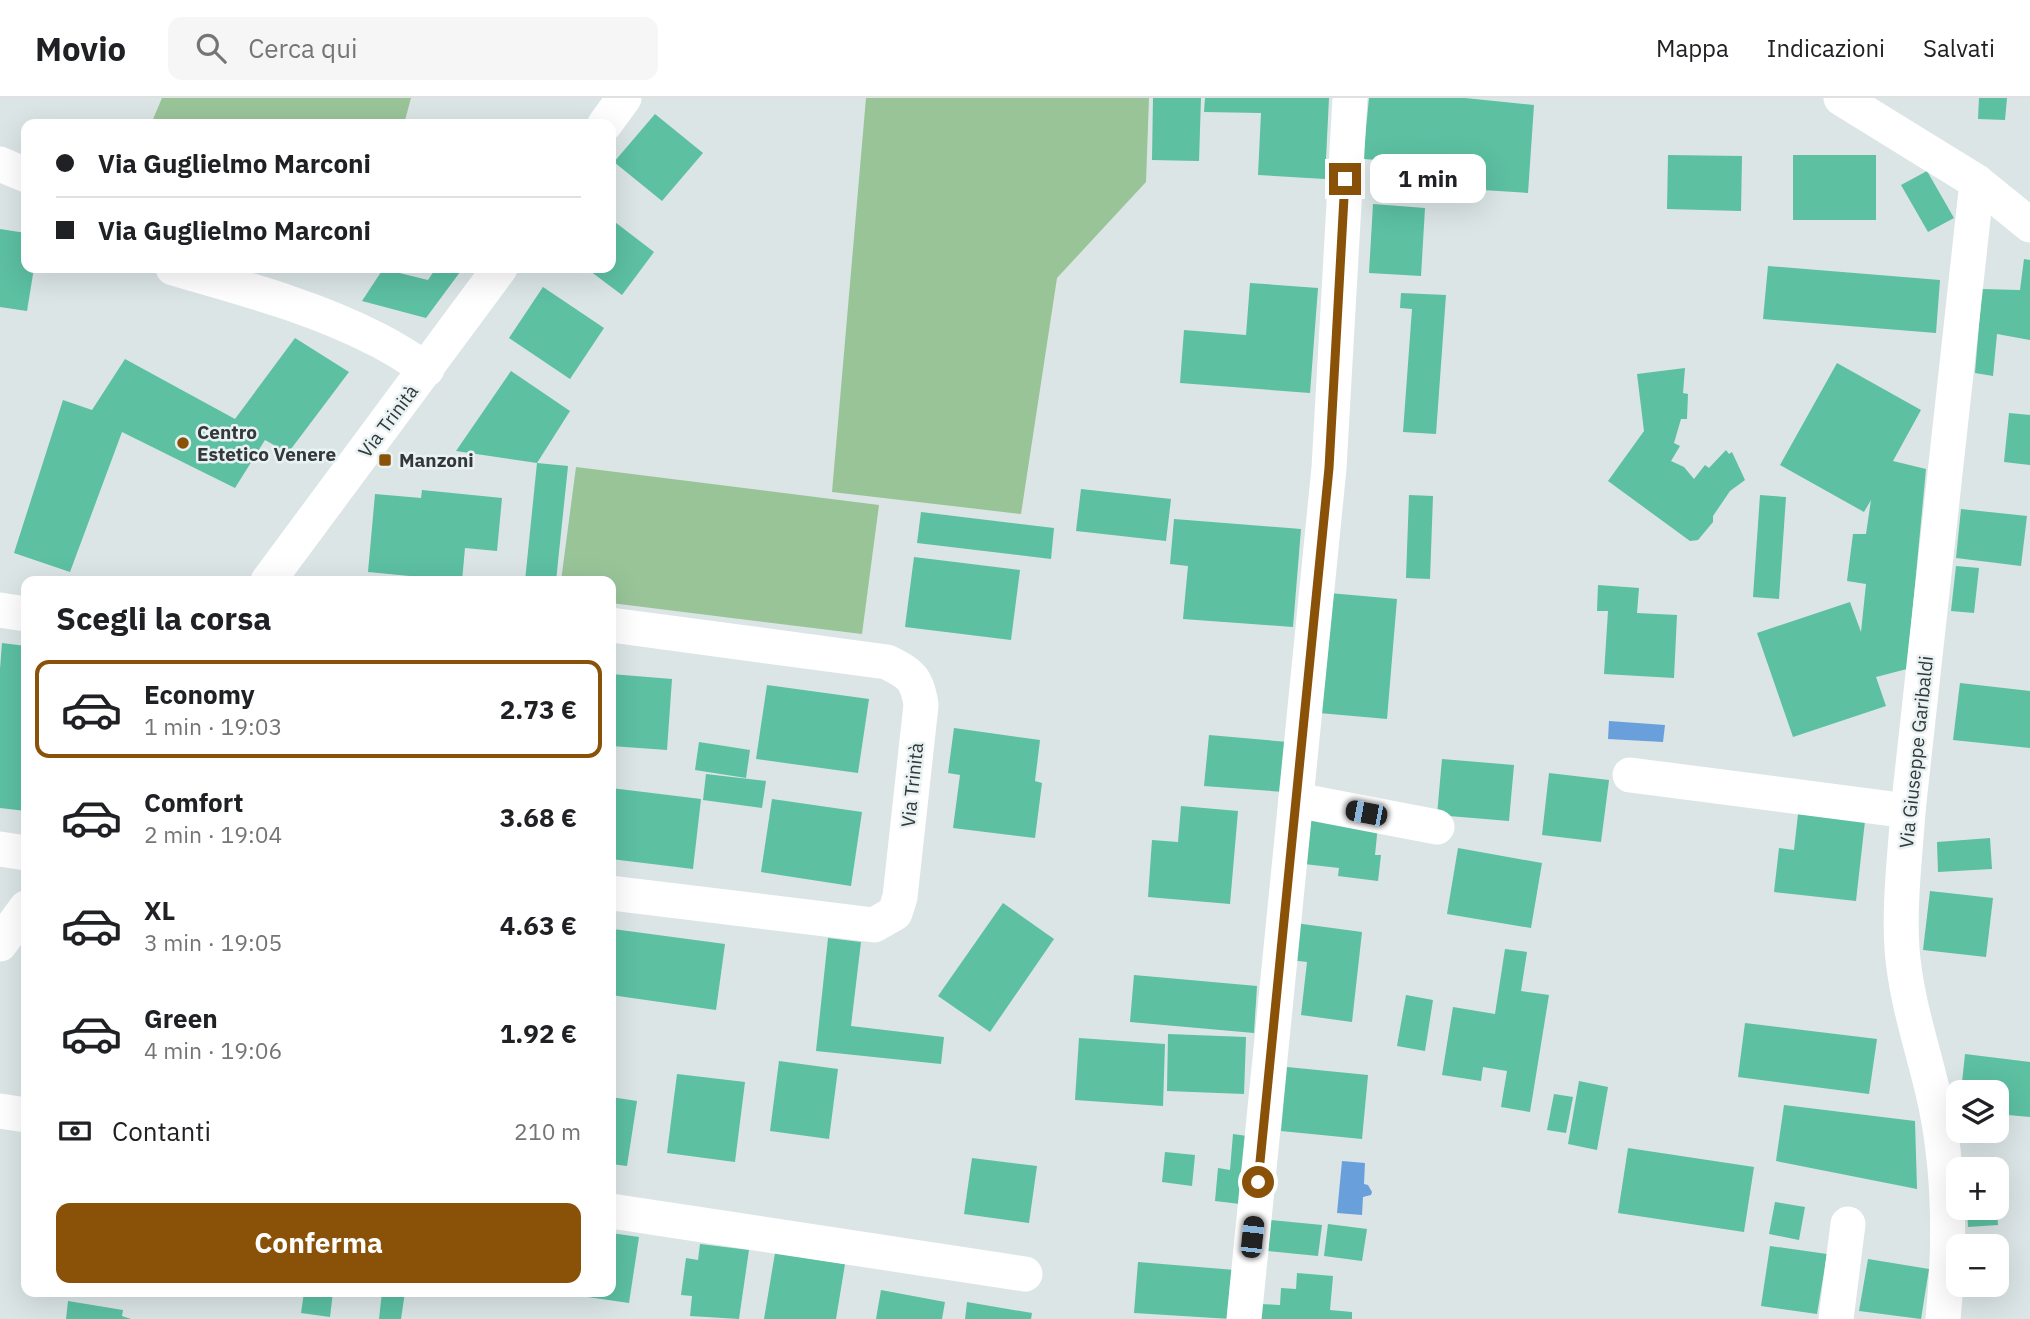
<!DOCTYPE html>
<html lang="it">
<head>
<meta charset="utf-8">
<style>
	body { margin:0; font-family:"IBM Plex Sans",sans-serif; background:#f6f6f6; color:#202124; height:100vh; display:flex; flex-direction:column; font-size:26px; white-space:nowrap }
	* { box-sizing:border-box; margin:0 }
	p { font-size:23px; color:#757577 }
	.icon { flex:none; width:38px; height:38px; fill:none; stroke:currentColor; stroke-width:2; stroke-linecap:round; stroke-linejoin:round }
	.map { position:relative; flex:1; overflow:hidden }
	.sheet { position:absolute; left:21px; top:478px; width:595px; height:721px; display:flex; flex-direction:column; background:#fff; border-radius:14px; box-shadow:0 7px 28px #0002 }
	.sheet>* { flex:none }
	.hud { position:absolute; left:21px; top:21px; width:595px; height:154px; border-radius:14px; box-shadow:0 7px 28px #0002; display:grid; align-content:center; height:154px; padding:0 35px; background:#fff }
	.fabs { position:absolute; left:1946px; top:982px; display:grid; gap:14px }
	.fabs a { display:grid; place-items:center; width:63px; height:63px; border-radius:14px; background:#fff; box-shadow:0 7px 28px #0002; font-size:35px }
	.end { position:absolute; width:32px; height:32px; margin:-16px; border:9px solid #8a5108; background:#fff; box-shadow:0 0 0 4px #fff }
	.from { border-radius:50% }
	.bubble { position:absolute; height:49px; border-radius:14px; background:#fff; box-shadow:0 7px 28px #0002; font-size:23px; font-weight:700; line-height:49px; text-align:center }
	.car { position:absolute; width:21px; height:42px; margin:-21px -10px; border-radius:9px; box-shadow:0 0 5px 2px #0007; background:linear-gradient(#222 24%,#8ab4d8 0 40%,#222 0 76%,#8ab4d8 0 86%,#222 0) }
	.hud b { display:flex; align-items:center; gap:24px; height:66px; font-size:26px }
	.hud b+b { border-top:2px solid #e0e0e0 }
	.hud i { width:18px; height:18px; background:#202124 }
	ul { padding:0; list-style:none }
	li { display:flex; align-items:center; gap:21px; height:98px; margin:0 14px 10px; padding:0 21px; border:4px solid transparent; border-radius:14px }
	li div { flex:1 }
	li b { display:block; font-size:26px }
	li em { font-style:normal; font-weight:700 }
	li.current { border-color:#8a5108 }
	li>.icon { width:63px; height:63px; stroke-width:1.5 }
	h2 { padding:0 35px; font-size:32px; line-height:84px }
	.pay { display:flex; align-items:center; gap:18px; height:77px; padding:0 35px; font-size:26px }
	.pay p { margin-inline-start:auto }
	.action { display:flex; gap:14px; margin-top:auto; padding:14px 35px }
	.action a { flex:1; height:80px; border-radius:14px; background:#8a5108; color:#fff; font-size:28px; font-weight:700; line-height:80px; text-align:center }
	header { display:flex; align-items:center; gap:42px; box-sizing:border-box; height:98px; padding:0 35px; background:#fff; border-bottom:2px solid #e0e0e0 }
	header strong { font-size:33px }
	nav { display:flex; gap:38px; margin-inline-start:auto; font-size:24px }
	.search { width:490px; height:63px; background:#f6f6f6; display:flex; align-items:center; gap:18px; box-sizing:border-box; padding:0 24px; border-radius:14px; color:#757577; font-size:26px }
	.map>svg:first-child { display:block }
	.green { fill:#99c498 }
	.water { fill:#69a0db }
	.building { fill:#5cc0a1 }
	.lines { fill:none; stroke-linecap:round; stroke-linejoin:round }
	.minor { stroke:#fff; stroke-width:35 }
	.route { stroke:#8a5108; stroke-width:9 }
	.poi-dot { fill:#8a5108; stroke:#e8f2f2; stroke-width:2.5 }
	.labels { text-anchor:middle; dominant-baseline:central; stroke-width:5; stroke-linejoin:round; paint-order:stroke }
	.street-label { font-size:19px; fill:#343838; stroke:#e8f2f2 }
	.poi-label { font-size:19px; font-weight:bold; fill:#343838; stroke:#e8f2f2; text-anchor:start }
</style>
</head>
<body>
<header>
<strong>Movio</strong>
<div class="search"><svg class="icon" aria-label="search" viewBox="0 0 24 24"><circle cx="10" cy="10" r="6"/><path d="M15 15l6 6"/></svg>Cerca qui</div>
<nav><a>Mappa</a><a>Indicazioni</a><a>Salvati</a></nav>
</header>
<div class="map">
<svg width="2030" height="1221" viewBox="0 0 2030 1221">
	<rect width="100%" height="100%" fill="#dbe5e5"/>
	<g class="green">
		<path d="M 162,0 L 411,0 L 404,26 L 151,26 Z"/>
		<path d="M 866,0 L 1149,0 L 1146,84 L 1057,180 L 1021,416 L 832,394 Z"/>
		<path d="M 576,369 L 879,407 L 862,536 L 611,505 L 611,483 L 561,483 Z"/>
	</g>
	<g class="water">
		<path d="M 1609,623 L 1665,627 L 1663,644 L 1608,641 Z"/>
		<path d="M 1342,1063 L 1365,1065 L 1364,1086 L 1368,1087 L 1372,1094 L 1371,1097 L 1363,1099 L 1362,1117 L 1337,1115 Z"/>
	</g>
	<g class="building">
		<path d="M 1153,0 L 1201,0 L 1199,63 L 1152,62 Z"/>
		<path d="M 1205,0 L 1329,0 L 1325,81 L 1258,77 L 1261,15 L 1204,14 Z"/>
		<path d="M 1369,0 L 1465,0 L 1534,7 L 1528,95 L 1451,90 L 1453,67 L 1363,61 Z"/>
		<path d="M 1979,0 L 2007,0 L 2005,22 L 1978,21 Z"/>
		<path d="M 655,16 L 703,55 L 662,103 L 614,64 Z"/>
		<path d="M 1668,57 L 1742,58 L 1741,113 L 1667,111 Z"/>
		<rect x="1793" y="57" width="83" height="65"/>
		<path d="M 1927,73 L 1954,120 L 1928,134 L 1901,87 Z"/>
		<path d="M 1373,106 L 1425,110 L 1421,178 L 1369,175 Z"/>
		<path d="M 611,121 L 654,154 L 622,197 L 586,170 L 611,170 Z"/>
		<path d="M 0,131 L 26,135 L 26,170 L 34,170 L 27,213 L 0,209 Z"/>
		<path d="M 2024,161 L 2030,162 L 2030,242 L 1997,236 L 1993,278 L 1975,275 L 1982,191 L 2020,192 Z"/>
		<path d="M 1768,168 L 1940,182 L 1936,235 L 1763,221 Z"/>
		<path d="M 436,170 L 463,170 L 426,220 L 362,203 L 383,171 L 428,182 Z"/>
		<path d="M 1250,185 L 1318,190 L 1310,295 L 1180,285 L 1184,232 L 1246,237 Z"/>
		<path d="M 543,189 L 604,230 L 570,281 L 509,240 Z"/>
		<path d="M 1401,195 L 1446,197 L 1436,336 L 1403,334 L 1412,211 L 1400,210 Z"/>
		<path d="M 295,240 L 349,274 L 288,355 L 265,342 L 235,390 L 122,334 L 70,474 L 14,455 L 63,302 L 92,312 L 125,261 L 235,321 Z"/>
		<path d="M 1837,265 L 1921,312 L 1893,363 L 1926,371 L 1907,571 L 1876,579 L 1886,608 L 1793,639 L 1757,535 L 1850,504 L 1861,534 L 1866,486 L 1847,483 L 1853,436 L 1866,436 L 1871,402 L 1864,414 L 1780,367 Z"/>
		<path d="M 1685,270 L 1683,295 L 1688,296 L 1687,321 L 1681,321 L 1674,345 L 1680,348 L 1671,363 L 1684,369 L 1694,381 L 1705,367 L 1709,370 L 1726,352 L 1729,356 L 1732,354 L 1745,382 L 1730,393 L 1713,418 L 1713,424 L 1698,442 L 1690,443 L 1608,383 L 1644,333 L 1637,276 Z"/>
		<path d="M 511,273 L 570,313 L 537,365 L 456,353 Z"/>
		<path d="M 2009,315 L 2030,317 L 2030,367 L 2004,364 Z"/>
		<path d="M 537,365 L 568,368 L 556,483 L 525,483 Z"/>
		<path d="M 1081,391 L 1171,401 L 1166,443 L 1076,433 Z"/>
		<path d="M 422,392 L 502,400 L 497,453 L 465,450 L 462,483 L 368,474 L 375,396 L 421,400 Z"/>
		<path d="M 1409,397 L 1433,398 L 1430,481 L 1406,480 Z"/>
		<path d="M 1760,397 L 1786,399 L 1779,501 L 1753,499 Z"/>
		<path d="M 1961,411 L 2027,418 L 2021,468 L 1956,460 Z"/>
		<path d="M 921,414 L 1054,430 L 1051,461 L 917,445 Z"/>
		<path d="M 1174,421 L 1301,431 L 1293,529 L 1183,521 L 1188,468 L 1170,466 Z"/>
		<path d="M 914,459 L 1020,472 L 1011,542 L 905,529 Z"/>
		<path d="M 1956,468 L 1979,470 L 1974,515 L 1951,513 Z"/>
		<path d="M 1598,487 L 1639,490 L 1637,515 L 1677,517 L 1674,580 L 1604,576 L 1608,513 L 1597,513 Z"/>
		<path d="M 1329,495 L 1397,501 L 1387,621 L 1319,615 Z"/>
		<path d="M 2,545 L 26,548 L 26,713 L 0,710 L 0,571 Z"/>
		<path d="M 611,576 L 672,581 L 667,652 L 611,648 Z"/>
		<path d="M 1960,585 L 2030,593 L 2030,650 L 1953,642 Z"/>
		<path d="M 767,587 L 869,601 L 858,675 L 756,661 Z"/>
		<path d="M 954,630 L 1040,642 L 1035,683 L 1042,685 L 1035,740 L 953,730 L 960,677 L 948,675 Z"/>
		<path d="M 1209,637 L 1288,644 L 1284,694 L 1204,688 Z"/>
		<path d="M 699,644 L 750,652 L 746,680 L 695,672 Z"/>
		<path d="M 1442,661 L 1514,667 L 1509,723 L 1437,717 Z"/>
		<path d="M 1549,675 L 1609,682 L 1601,744 L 1542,737 Z"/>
		<path d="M 706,676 L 766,683 L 762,710 L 703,702 Z"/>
		<path d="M 611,690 L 701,701 L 693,771 L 611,761 Z"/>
		<path d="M 772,701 L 862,714 L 851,788 L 761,774 Z"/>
		<path d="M 1181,708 L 1238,713 L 1230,806 L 1148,799 L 1152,742 L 1178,744 Z"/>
		<path d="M 1798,716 L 1865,723 L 1856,803 L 1774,794 L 1779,750 L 1794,752 Z"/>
		<path d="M 1310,719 L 1378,727 L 1375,757 L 1381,757 L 1378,783 L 1338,778 L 1339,770 L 1304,766 Z"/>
		<path d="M 1990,740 L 1992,771 L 1938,774 L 1937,744 Z"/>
		<path d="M 1458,750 L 1542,765 L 1531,830 L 1447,816 Z"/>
		<path d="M 1930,793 L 1993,800 L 1986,859 L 1923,852 Z"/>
		<path d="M 1003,805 L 1054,841 L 990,934 L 938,898 Z"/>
		<path d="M 1295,825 L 1362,834 L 1352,924 L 1301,917 L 1307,864 L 1290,862 Z"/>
		<path d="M 613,831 L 725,846 L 716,912 L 611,897 L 611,849 Z"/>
		<path d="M 828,840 L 861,844 L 851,928 L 944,939 L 941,966 L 816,953 Z"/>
		<path d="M 1505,851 L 1527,854 L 1521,893 L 1549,897 L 1530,1014 L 1501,1009 L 1507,973 L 1483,969 L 1481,983 L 1442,977 L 1453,909 L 1495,916 Z"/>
		<path d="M 1134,877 L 1257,888 L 1254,935 L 1130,924 Z"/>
		<path d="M 1406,897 L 1433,902 L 1425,953 L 1397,948 Z"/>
		<path d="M 1745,925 L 1877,941 L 1869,996 L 1738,979 Z"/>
		<path d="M 1168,936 L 1246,939 L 1244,996 L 1167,993 Z"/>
		<path d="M 1079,940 L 1165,946 L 1163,1008 L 1075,1002 Z"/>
		<path d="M 1965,956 L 2030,964 L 2030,1019 L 1997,1016 L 1997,994 L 1961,994 Z"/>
		<path d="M 779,963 L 838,971 L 829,1041 L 770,1033 Z"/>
		<path d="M 1287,969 L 1368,977 L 1362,1041 L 1281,1033 Z"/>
		<path d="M 677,976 L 745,984 L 735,1064 L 667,1055 Z"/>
		<path d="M 1579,983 L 1608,989 L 1597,1052 L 1568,1046 Z"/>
		<path d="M 1554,996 L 1573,999 L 1566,1035 L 1547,1032 Z"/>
		<path d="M 611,999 L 637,1003 L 627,1068 L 611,1066 Z"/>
		<path d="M 1784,1007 L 1915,1023 L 1917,1091 L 1776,1063 Z"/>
		<path d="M 1233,1036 L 1247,1038 L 1240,1106 L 1215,1103 L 1218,1070 L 1230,1072 Z"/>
		<path d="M 1628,1050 L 1754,1069 L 1744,1134 L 1618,1115 Z"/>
		<path d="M 1165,1054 L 1195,1057 L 1192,1088 L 1162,1084 Z"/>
		<path d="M 972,1060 L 1037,1068 L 1029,1125 L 964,1116 Z"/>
		<path d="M 1775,1104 L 1805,1109 L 1799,1142 L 1769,1136 Z"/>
		<path d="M 1967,1110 L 1997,1110 L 1998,1127 L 1968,1129 Z"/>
		<path d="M 1271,1122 L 1322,1127 L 1318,1158 L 1268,1153 Z"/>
		<path d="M 1328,1126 L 1367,1131 L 1362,1163 L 1324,1158 Z"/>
		<path d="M 611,1135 L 639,1139 L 629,1205 L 560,1195 L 611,1194 Z"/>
		<path d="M 700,1146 L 749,1152 L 739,1221 L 690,1218 L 692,1198 L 681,1197 L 686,1160 L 698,1162 Z"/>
		<path d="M 1770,1148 L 1827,1156 L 1817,1216 L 1761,1208 Z"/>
		<path d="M 775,1155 L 845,1166 L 836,1221 L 764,1221 Z"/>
		<path d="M 1868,1161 L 1929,1171 L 1921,1221 L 1859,1213 Z"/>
		<path d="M 1138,1164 L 1235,1172 L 1231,1221 L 1134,1215 Z"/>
		<path d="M 1297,1175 L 1333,1178 L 1330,1212 L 1352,1214 L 1352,1221 L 1258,1221 L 1259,1206 L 1280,1207 L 1281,1190 L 1296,1191 Z"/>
		<path d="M 881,1192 L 945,1204 L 942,1221 L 876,1221 Z"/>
		<path d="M 304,1194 L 333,1194 L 330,1219 L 301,1215 Z"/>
		<path d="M 382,1194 L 405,1194 L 401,1221 L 379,1221 Z"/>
		<path d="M 68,1203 L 123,1212 L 122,1218 L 131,1221 L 66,1221 Z"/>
		<path d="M 967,1204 L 1032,1215 L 1031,1221 L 965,1221 Z"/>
	</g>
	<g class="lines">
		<g class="minor">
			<path d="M 1841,0 L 1977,84 L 2030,127"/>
			<path d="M 605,26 L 624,0"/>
			<path d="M 0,66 L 26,77"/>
			<path d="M 173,170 C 242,190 312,208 376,241 C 393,249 410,261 427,271"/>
			<path d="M 268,483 L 500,170"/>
			<path d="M 0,512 L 26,516"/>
			<path d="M 611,527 L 887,564 C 911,576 917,580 921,607 L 900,799 L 895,815 L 874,827 L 611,795"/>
			<path d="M 1630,677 L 1908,713"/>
			<path d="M 1296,702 L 1437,729"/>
			<path d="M 0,751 L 26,755"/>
			<path d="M 0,846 L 26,810"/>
			<path d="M 0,1013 L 26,1017"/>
			<path d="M 611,1113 L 1025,1176"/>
			<path d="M 1244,1221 L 1329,370 L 1350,0"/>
			<path d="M 1836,1221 L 1848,1126"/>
			<path d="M 1943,1221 C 1950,1151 1950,1077 1936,1008 C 1925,956 1906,905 1902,851 C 1899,806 1905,758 1908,713 L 1977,84"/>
		</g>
	</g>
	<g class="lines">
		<path class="route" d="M 1258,1084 L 1329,370 L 1345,81"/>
	</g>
	<g class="poi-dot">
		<circle cx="183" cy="345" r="7"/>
		<rect x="378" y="355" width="14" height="14" rx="3.5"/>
	</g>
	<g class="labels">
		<g class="street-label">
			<text transform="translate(388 323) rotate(-53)">Via Trinità</text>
			<text transform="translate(1916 654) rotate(-84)">Via Giuseppe Garibaldi</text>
			<text transform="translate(912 687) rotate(-84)">Via Trinità</text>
		</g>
		<g class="poi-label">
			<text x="197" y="334">Centro<tspan x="197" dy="22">Estetico Venere</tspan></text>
			<text x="399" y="362">Manzoni</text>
		</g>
	</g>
</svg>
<div class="fabs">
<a><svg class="icon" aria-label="layers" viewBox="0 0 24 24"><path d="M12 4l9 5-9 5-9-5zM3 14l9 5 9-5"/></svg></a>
<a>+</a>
<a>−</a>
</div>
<i class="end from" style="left:1258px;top:1084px"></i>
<i class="end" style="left:1345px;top:81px"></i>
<div class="bubble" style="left:1370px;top:56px;width:116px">1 min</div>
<i class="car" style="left:1366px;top:715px;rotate:281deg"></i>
<i class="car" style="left:1252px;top:1139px;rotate:6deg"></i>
<div class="hud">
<b><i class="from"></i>Via Guglielmo Marconi</b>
<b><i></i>Via Guglielmo Marconi</b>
</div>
<section class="sheet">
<h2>Scegli la corsa</h2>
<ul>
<li class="current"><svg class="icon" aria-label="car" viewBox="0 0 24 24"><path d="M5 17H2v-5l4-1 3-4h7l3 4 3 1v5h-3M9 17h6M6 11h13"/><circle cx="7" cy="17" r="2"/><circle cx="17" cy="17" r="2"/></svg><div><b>Economy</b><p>1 min · 19:03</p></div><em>2.73 €</em></li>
<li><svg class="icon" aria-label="car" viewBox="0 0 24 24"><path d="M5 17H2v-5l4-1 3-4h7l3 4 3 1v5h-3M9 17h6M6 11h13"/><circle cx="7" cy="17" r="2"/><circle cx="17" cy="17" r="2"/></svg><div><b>Comfort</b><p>2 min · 19:04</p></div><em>3.68 €</em></li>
<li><svg class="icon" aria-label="car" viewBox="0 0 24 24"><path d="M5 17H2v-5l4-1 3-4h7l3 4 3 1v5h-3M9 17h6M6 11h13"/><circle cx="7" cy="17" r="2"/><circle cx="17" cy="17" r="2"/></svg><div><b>XL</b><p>3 min · 19:05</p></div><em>4.63 €</em></li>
<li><svg class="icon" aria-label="car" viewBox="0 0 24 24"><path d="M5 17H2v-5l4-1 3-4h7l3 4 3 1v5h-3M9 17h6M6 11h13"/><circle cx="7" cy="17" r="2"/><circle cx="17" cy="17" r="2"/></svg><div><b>Green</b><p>4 min · 19:06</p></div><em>1.92 €</em></li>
</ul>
<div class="pay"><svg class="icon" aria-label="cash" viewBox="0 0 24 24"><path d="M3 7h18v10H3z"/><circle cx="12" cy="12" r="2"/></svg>Contanti<p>210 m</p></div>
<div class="action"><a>Conferma</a></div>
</section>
</div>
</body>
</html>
